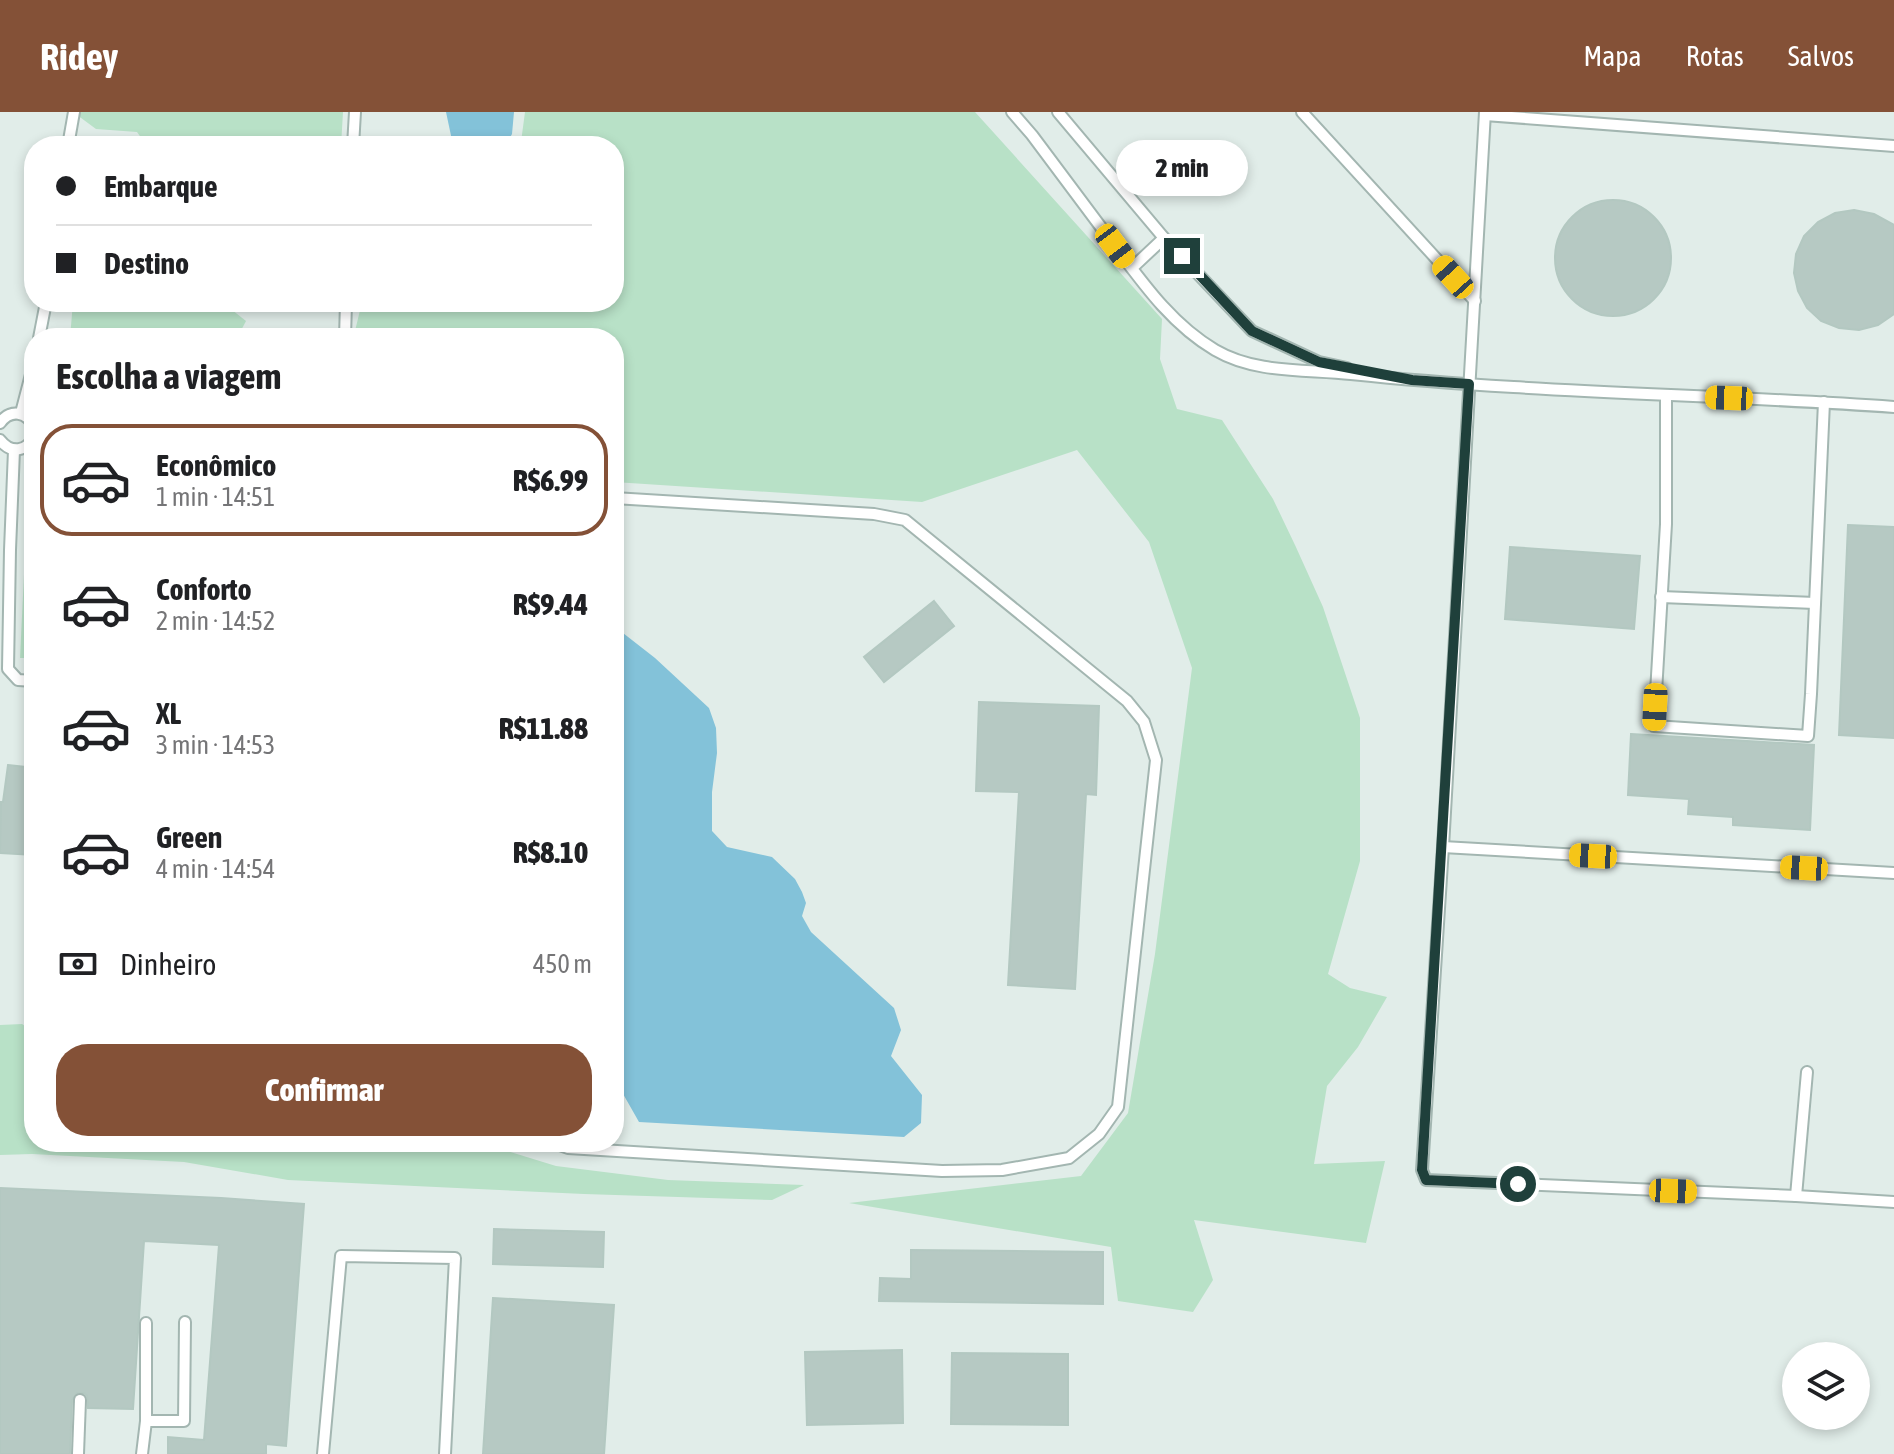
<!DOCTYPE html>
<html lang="pt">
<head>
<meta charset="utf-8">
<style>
	body { margin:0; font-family:"Asap Condensed",sans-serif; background:#f2f2f2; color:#202124; height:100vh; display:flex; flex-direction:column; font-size:30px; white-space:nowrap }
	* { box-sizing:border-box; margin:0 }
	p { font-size:26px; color:#757577 }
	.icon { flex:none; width:44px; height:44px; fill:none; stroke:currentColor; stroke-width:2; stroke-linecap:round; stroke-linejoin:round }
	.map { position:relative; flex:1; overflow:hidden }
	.panel { position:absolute; left:24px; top:216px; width:600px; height:824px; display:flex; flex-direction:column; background:#fff; border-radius:32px; box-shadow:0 4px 12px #0003 }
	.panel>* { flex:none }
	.hud { position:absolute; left:24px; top:24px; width:600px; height:176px; border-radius:32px; box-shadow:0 4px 12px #0003; display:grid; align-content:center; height:176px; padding:0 32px; background:#fff }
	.buttons { position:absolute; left:1782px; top:1230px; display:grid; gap:16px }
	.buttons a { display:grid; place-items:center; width:88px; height:88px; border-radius:50%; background:#fff; box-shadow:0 4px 12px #0003; font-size:40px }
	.end { position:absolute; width:36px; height:36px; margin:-18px; border:10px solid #1f403b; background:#fff; box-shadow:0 0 0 4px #fff }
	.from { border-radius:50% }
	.bubble { position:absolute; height:56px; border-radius:28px; background:#fff; box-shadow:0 4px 12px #0003; font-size:26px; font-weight:800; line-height:56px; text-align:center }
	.car { position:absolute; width:24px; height:48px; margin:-24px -12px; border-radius:10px; box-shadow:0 0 6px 2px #0007; background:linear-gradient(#f5c518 24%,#345 0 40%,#f5c518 0 76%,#345 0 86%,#f5c518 0) }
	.hud b { display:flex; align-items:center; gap:28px; height:76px; font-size:30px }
	.hud b+b { border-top:2px solid #e0e0e0 }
	.hud i { width:20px; height:20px; background:#202124 }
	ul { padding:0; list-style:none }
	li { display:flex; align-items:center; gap:24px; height:112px; margin:0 16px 12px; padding:0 16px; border:4px solid transparent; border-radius:32px }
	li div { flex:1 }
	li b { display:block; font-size:30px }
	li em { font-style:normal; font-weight:800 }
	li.current { border-color:#845137 }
	li>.icon { width:72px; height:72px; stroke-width:1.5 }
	h2 { padding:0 32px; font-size:36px; line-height:96px }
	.pay { display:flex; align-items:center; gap:20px; height:88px; padding:0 32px; font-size:30px }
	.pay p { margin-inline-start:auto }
	.action { display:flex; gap:16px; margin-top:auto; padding:16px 32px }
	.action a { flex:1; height:92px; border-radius:32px; background:#845137; color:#fff; font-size:32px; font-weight:800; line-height:92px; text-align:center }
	header { display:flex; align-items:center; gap:48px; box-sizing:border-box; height:112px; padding:0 40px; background:#845137; color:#fff }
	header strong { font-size:38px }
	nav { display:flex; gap:44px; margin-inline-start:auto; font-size:28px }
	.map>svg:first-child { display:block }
	.green { fill:#b8e1c7 }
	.water { fill:#83c2d9 }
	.building { fill:#b6c9c3; stroke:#b3c8c1; stroke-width:2 }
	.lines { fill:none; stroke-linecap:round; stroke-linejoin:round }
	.service-casing { stroke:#a3b6b1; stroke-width:14 }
	.service { stroke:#fff; stroke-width:10 }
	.route { stroke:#1f403b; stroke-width:10 }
</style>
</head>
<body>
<header>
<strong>Ridey</strong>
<nav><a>Mapa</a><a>Rotas</a><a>Salvos</a></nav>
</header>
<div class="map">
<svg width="1894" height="1342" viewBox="0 0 1894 1342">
	<rect width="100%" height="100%" fill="#e1ede9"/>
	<g class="green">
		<path d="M 73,0 L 343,0 L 341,34 L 147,34 L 137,20 L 96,17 Z"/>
		<path d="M 525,0 L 975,0 L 1162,207 L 1160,247 L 1177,297 L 1222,308 L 1273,387 L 1295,433 L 1323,495 L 1360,606 L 1360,749 L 1328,862 L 1350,876 L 1387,885 L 1358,935 L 1327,974 L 1314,1052 L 1385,1049 L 1366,1131 L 1194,1108 L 1213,1168 L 1193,1200 L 1118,1189 L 1111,1135 L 849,1091 L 1081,1064 L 1128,1001 L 1155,842 L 1192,556 L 1149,430 L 1077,338 L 922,390 L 614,370 L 614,226 L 359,226 L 355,219 L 362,190 L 614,190 L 614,34 L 516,34 L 521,30 Z"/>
		<path d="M 73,190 L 222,190 L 246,209 L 237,226 L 70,226 Z"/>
		<path d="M 24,463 L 34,464 L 34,546 L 20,546 Z"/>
		<path d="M 22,912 L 34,920 L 34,1030 L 478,1030 L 556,1054 L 668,1068 L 804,1073 L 772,1088 L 584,1082 L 288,1068 L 184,1050 L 32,1042 L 0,1043 L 0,913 Z"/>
	</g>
	<g class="water">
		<path d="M 446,0 L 514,0 L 512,22 L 505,34 L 453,33 Z"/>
		<path d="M 614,514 L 655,546 L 709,596 L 716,616 L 717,641 L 712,680 L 712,719 L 727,735 L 772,745 L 795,767 L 802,780 L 806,791 L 802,804 L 811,820 L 894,896 L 901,918 L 891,944 L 922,983 L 921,1011 L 904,1025 L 639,1010 L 614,966 Z"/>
	</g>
	<g class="building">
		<circle cx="1613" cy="146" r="58"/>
		<path d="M 1854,98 L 1874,102 L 1894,113 L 1894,202 L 1878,213 L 1859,218 L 1839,216 L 1821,209 L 1807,196 L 1798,179 L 1794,161 L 1796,142 L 1804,124 L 1818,110 L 1835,101 Z"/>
		<path d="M 1848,413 L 1894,415 L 1894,626 L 1839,623 Z"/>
		<path d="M 1510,435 L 1640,444 L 1634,517 L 1505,507 Z"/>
		<path d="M 934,489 L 954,514 L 884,570 L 864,545 Z"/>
		<path d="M 979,590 L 1099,594 L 1096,683 L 1086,682 L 1075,877 L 1008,873 L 1019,680 L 976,679 Z"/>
		<path d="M 1631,622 L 1814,633 L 1810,718 L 1733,713 L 1733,705 L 1688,702 L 1689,687 L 1628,683 Z"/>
		<path d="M 8,653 L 34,656 L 34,743 L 0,741 L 1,690 L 3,690 Z"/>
		<path d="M 0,1076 L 221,1086 L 304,1092 L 286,1334 L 266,1332 L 266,1342 L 168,1342 L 168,1325 L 204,1328 L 219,1133 L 144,1129 L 133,1297 L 88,1296 L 87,1284 L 84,1281 L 77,1281 L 72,1288 L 70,1342 L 0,1342 Z"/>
		<path d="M 494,1117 L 604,1120 L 603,1155 L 493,1152 Z"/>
		<path d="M 911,1138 L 1103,1140 L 1103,1192 L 879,1189 L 880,1166 L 911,1167 Z"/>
		<path d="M 493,1186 L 614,1193 L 604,1342 L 483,1342 Z"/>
		<path d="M 902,1238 L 903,1311 L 807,1313 L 805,1240 Z"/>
		<path d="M 952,1241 L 1068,1242 L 1068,1313 L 951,1312 Z"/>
	</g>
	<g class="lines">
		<defs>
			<g id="service">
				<path d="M 1012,0 L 1032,23 C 1059,59 1085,94 1112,130 C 1142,170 1171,212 1215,238 C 1256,262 1306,257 1351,262 C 1531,281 1713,282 1894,295"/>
				<path d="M 1058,0 L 1164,126 L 1252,219 L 1319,250 L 1347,256"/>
				<path d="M 1302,0 L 1475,189"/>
				<path d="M 1485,0 L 1443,735 L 1422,1058 L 1426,1068 L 1796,1084 L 1894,1090"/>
				<path d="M 1485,3 L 1894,34"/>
				<path d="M 68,34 L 74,0"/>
				<path d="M 353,34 L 355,0"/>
				<path d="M 1132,156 L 1164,126"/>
				<path d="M 39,226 L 46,190"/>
				<path d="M 345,226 L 346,190"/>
				<path d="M 1666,284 L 1666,412 L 1654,614 L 1808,624 L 1811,582 L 1824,290"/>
				<path d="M 21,301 L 34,251"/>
				<path d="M 0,311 C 10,297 27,299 34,315"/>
				<path d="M 0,328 C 11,342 27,340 34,324"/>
				<path d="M 14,338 L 10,438 L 8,557 L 18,568 L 34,569"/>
				<path d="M 1661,485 L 1815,491"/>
				<path d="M 1443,735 L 1894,761"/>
				<path d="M 551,1030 L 568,1036 L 942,1059 L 1002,1058 L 1069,1046 L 1099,1022 L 1118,995 L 1156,648 L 1144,610 L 1127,589 L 905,408 L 874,402 L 614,386"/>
				<path d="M 1796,1084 L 1807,960"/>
				<path d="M 146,1211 L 146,1309 L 184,1309 L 185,1210"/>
				<path d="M 78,1342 L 80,1288"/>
				<path d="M 142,1342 L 146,1309"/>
				<path d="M 323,1342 L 341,1144 L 455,1146 L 445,1342"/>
			</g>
		</defs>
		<use href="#service" class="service-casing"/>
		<use href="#service" class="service"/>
	</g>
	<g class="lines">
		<path class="route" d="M 1182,144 L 1252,219 L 1319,250 L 1412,268 L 1469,272 L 1422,1058 L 1426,1068 L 1518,1072"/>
	</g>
</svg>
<div class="buttons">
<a><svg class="icon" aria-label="layers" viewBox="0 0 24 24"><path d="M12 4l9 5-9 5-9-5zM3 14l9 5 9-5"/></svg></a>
</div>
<i class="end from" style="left:1518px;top:1072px"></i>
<i class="end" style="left:1182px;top:144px"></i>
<div class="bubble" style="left:1116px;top:28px;width:132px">2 min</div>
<i class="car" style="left:1115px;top:134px;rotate:143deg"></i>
<i class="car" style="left:1453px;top:165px;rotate:318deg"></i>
<i class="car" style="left:1729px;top:286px;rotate:272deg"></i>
<i class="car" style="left:1655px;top:595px;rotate:183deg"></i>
<i class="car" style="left:1593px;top:744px;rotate:273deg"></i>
<i class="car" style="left:1804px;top:756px;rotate:273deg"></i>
<i class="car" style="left:1673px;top:1079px;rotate:92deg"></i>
<div class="hud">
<b><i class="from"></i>Embarque</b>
<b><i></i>Destino</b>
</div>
<section class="panel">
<h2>Escolha a viagem</h2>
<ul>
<li class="current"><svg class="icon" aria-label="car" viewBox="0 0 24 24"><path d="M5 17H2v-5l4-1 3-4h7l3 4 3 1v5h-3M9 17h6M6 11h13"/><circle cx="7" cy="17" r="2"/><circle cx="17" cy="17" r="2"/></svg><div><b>Econômico</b><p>1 min · 14:51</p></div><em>R$6.99</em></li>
<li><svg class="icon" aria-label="car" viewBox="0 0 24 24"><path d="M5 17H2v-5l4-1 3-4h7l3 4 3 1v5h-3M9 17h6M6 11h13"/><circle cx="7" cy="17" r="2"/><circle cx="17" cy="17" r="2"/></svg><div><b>Conforto</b><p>2 min · 14:52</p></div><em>R$9.44</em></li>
<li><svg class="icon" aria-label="car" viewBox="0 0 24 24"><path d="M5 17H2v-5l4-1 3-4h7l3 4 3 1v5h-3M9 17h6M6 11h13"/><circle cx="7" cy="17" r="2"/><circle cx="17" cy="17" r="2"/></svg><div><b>XL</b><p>3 min · 14:53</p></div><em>R$11.88</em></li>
<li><svg class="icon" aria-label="car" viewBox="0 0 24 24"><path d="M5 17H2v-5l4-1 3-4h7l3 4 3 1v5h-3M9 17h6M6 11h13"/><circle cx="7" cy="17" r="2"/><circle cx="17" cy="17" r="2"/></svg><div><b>Green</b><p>4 min · 14:54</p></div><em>R$8.10</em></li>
</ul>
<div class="pay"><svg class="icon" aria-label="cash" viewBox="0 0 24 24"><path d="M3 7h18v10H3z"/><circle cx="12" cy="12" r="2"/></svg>Dinheiro<p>450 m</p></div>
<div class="action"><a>Confirmar</a></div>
</section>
</div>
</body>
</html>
